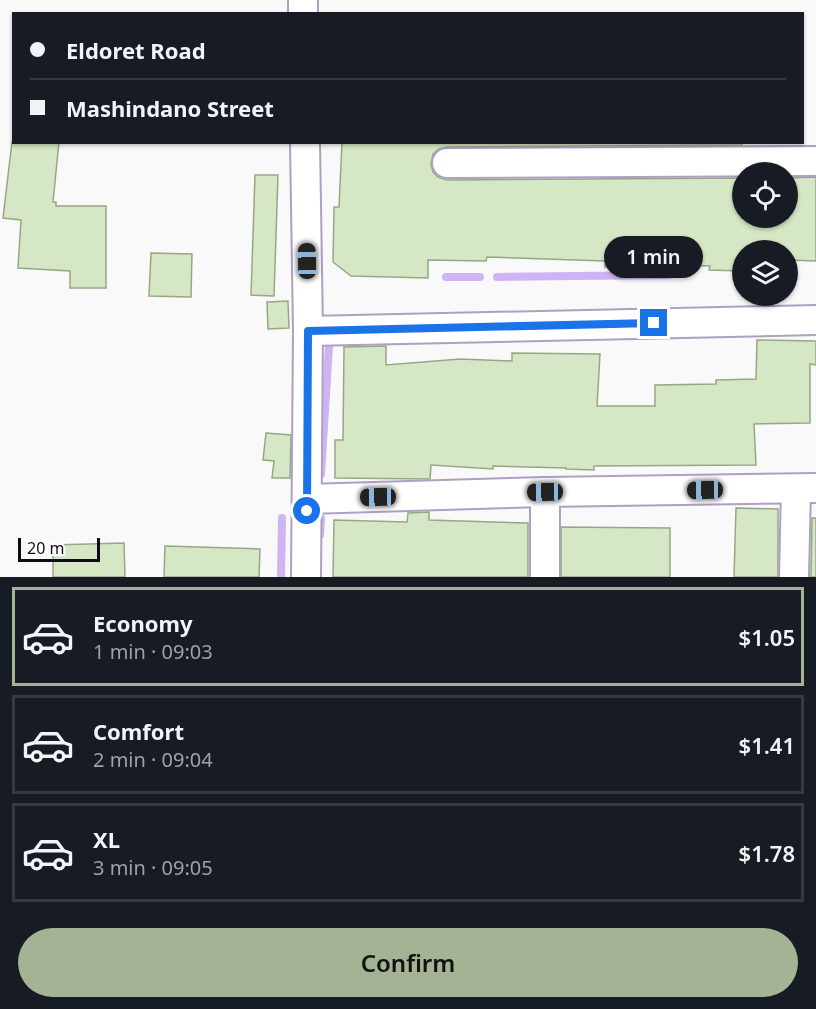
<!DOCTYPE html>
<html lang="en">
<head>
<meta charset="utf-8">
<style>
	body { margin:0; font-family:"Noto Sans",sans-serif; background:#20242c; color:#f1f3f6; height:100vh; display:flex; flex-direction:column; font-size:22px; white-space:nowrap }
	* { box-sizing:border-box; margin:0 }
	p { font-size:20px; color:#9ea1a6 }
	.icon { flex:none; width:33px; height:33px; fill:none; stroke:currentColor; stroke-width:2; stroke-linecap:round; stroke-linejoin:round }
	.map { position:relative; height:577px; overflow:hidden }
	.sheet { display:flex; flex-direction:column; background:#171b24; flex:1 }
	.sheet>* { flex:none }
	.guide { position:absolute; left:12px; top:12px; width:792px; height:132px; border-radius:0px; box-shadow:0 2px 4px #0004; display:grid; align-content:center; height:132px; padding:0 18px; background:#171b24 }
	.controls { position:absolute; left:732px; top:162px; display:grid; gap:12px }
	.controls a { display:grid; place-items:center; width:66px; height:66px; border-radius:50%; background:#171b24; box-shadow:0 2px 4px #0004; font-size:30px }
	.scale { position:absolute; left:18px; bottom:15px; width:82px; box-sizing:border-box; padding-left:6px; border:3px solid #0f0b16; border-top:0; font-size:16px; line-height:21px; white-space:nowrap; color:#0f0b16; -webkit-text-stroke:4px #fff; paint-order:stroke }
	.end { position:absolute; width:27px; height:27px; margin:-14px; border:8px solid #1a73e8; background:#fff; box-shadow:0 0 0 3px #fff }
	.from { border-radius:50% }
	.bubble { position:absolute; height:42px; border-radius:21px; background:#171b24; box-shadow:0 2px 4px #0004; font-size:20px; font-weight:600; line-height:42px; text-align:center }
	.car { position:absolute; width:18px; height:36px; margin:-18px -9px; border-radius:8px; box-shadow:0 0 4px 2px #0007; background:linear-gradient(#222 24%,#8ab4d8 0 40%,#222 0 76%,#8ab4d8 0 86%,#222 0) }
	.guide b { display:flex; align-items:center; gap:21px; height:57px; font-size:22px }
	.guide b+b { border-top:2px solid #363941 }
	.guide i { width:15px; height:15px; background:#f1f3f6 }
	ul { padding:10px 0 0; list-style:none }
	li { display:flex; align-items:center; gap:18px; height:99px; margin:0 12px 9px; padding:0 6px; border:3px solid #363941; border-radius:0px }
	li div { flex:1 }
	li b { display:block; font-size:22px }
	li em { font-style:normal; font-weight:600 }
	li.selected { border-color:#a4b393 }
	li>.icon { width:54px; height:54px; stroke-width:1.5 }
	.action { display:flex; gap:12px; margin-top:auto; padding:12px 18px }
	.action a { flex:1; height:69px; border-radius:36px; background:#a4b393; color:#111; font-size:24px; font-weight:600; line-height:69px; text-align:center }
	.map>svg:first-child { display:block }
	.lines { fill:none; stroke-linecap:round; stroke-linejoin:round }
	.stream { stroke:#cfb4f4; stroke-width:8 }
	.building { fill:#d6e7c5; stroke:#97a786; stroke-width:1.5 }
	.minor-casing { stroke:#ada0c1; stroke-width:32 }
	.minor { stroke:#fff; stroke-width:28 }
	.route { stroke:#1a73e8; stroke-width:8 }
</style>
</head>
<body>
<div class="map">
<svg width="816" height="577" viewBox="0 0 816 577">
	<rect width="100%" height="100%" fill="#f9f9f9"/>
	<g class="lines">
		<g class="stream">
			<path d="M 446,277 L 480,277"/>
			<path d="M 497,277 L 669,275"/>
			<path d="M 321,474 L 329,346"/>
			<path d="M 320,535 L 321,518"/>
			<path d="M 281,577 L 282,518"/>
		</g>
	</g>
	<g class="building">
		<path d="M 12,142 L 59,142 L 53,202 L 56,202 L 56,206 L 106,206 L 106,288 L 70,288 L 70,271 L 18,268 L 21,220 L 3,218 Z"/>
		<path d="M 342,142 L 742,142 L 742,145 L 447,147 L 439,149 L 433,154 L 431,164 L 433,172 L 438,177 L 447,180 L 742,178 L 742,218 L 788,218 L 788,178 L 816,177 L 816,261 L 788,260 L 788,250 L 742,250 L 742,271 L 709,270 L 710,266 L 644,264 L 644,269 L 605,267 L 605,261 L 487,257 L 486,261 L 428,260 L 428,278 L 351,276 L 333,262 L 334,207 L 339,207 Z"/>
		<path d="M 255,175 L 278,175 L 274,296 L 251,295 Z"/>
		<path d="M 151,253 L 192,254 L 191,297 L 149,296 Z"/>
		<path d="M 288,301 L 289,328 L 268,329 L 267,302 Z"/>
		<path d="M 757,340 L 816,341 L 816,365 L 810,364 L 810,423 L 754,424 L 756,465 L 594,466 L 594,470 L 566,469 L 566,468 L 493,466 L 493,469 L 431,465 L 430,479 L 335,478 L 335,440 L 343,440 L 344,347 L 386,346 L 386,365 L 460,359 L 512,361 L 512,353 L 600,354 L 597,406 L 655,406 L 655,385 L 716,384 L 716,380 L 756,379 Z"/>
		<path d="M 266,433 L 291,435 L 290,478 L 272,478 L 274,461 L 263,460 Z"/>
		<path d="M 736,508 L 778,509 L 778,577 L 734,577 Z"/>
		<path d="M 429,512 L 429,520 L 528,523 L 528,577 L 333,577 L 334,520 L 407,522 L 408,513 Z"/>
		<path d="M 812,518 L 816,518 L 816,577 L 811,577 Z"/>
		<path d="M 561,527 L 670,528 L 670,577 L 561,577 Z"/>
		<path d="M 124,543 L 125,577 L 53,577 L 53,545 Z"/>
		<path d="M 165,546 L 260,549 L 259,577 L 164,577 Z"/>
	</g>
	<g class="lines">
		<defs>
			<g id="minor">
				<path d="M 303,0 L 303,14"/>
				<path d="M 305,142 L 308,331 L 306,577"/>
				<path d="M 447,163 L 816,161"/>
				<path d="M 308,331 L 816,320"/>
				<path d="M 545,492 L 545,577"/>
				<path d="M 307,499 L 545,492 L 816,488"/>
				<path d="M 794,577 L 796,489"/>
			</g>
		</defs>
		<use href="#minor" class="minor-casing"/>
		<use href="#minor" class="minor"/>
	</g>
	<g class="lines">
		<path class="route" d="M 307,511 L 308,331 L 654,323"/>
	</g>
</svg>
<div class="controls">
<a><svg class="icon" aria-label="locate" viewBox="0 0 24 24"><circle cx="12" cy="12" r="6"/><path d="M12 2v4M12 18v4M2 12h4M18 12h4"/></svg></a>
<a><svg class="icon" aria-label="layers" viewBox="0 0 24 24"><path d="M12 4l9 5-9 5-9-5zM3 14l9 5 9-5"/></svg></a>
</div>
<div class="scale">20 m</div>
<i class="end from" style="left:307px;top:511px"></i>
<i class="end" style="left:654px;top:323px"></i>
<div class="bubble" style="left:604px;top:236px;width:99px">1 min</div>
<i class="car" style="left:307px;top:261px;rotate:359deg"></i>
<i class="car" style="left:705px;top:490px;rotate:269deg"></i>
<i class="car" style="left:545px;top:492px;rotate:269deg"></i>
<i class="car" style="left:378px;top:497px;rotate:269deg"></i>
<div class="guide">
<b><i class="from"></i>Eldoret Road</b>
<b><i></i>Mashindano Street</b>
</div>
</div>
<section class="sheet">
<ul>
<li class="selected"><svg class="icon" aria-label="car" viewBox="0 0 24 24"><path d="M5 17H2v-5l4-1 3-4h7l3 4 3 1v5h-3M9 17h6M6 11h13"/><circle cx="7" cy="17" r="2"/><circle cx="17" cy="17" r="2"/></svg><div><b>Economy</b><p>1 min · 09:03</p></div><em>$1.05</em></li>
<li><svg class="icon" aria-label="car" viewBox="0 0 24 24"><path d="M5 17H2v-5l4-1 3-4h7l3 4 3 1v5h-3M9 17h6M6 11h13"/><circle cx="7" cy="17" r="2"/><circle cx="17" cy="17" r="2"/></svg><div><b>Comfort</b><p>2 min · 09:04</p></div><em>$1.41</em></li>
<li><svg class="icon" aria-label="car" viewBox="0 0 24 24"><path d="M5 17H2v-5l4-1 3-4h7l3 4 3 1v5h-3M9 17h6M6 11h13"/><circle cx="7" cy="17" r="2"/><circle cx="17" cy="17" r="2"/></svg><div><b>XL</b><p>3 min · 09:05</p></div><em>$1.78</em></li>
</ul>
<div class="action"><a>Confirm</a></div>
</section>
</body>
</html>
